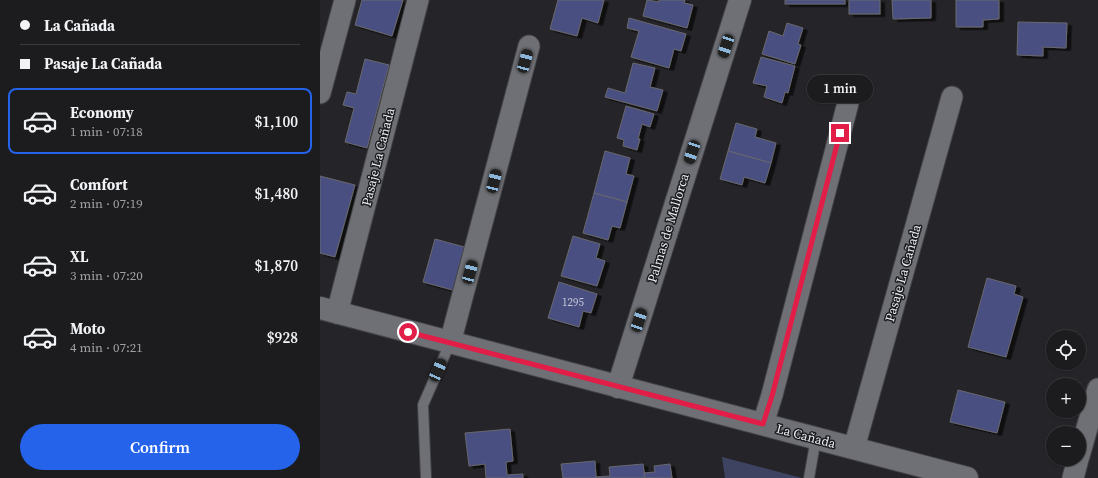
<!DOCTYPE html>
<html lang="en">
<head>
<meta charset="utf-8">
<style>
	body { margin:0; font-family:"Source Serif 4",serif; background:#252528; color:#f1f3f6; height:100vh; display:flex; flex-direction:column; font-size:15px; white-space:nowrap }
	* { box-sizing:border-box; margin:0 }
	p { font-size:13px; color:#a0a1a4 }
	.icon { flex:none; width:22px; height:22px; fill:none; stroke:currentColor; stroke-width:2; stroke-linecap:round; stroke-linejoin:round }
	.map { position:relative; flex:1; overflow:hidden }
	.drawer { display:flex; flex-direction:column; background:#1c1c1f; width:320px }
	.drawer>* { flex:none }
	.hud { display:grid; align-content:center; height:88px; padding:0 20px; background:#1c1c1f }
	.controls { position:absolute; left:726px; top:330px; display:grid; gap:8px }
	.controls a { display:grid; place-items:center; width:40px; height:40px; border-radius:50%; background:#1c1c1f; box-shadow:0 1px 3px #0004,0 0 0 1px #3a3a3d; font-size:20px }
	.end { position:absolute; width:18px; height:18px; margin:-9px; border:5px solid #e11d48; background:#fff; box-shadow:0 0 0 2px #fff }
	.from { border-radius:50% }
	.bubble { position:absolute; height:28px; border-radius:14px; background:#1c1c1f; box-shadow:0 1px 3px #0004,0 0 0 1px #3a3a3d; font-size:13px; font-weight:600; line-height:28px; text-align:center }
	.car { position:absolute; width:12px; height:24px; margin:-12px -6px; border-radius:5px; box-shadow:0 0 3px 1px #0007; background:linear-gradient(#222 24%,#8ab4d8 0 40%,#222 0 76%,#8ab4d8 0 86%,#222 0) }
	.hud b { display:flex; align-items:center; gap:14px; height:38px; font-size:15px }
	.hud b+b { border-top:1px solid #3a3a3d }
	.hud i { width:10px; height:10px; background:#f1f3f6 }
	ul { padding:0; list-style:none }
	li { display:flex; align-items:center; gap:12px; height:66px; margin:0 8px 6px; padding:0 12px; border:2px solid transparent; border-radius:8px }
	li div { flex:1 }
	li b { display:block; font-size:15px }
	li em { font-style:normal; font-weight:600 }
	li.on { border-color:#2563eb }
	li>.icon { width:36px; height:36px; stroke-width:1.5 }
	.button { display:flex; gap:8px; margin-top:auto; padding:8px 20px }
	.button a { flex:1; height:46px; border-radius:24px; background:#2563eb; color:#fff; font-size:16px; font-weight:600; line-height:46px; text-align:center }
	main { display:flex; flex:1; min-height:0 }
	.map>svg:first-child { display:block }
	.green { fill:#3f4362 }
	.building { fill:#494f81; stroke:#68686d; filter:url(#shadow) }
	.lines { fill:none; stroke-linecap:round; stroke-linejoin:round }
	.service-casing { stroke:#444448; stroke-width:12 }
	.minor-casing { stroke:#444448; stroke-width:23 }
	.tertiary-casing { stroke:#444448; stroke-width:24 }
	.service { stroke:#6f7075; stroke-width:10 }
	.minor { stroke:#6f7075; stroke-width:21 }
	.tertiary { stroke:#6f7075; stroke-width:22 }
	.route { stroke:#e11d48; stroke-width:5 }
	.labels { text-anchor:middle; dominant-baseline:central; stroke-width:3; stroke-linejoin:round; paint-order:stroke }
	.number-label { font-size:11px; fill:#c4c6d5 }
	.street-label { font-size:13px; fill:#edeef1; stroke:#1b1c20 }
</style>
</head>
<body>
<main>
<section class="drawer">
<div class="hud">
<b><i class="from"></i>La Cañada</b>
<b><i></i>Pasaje La Cañada</b>
</div>
<ul>
<li class="on"><svg class="icon" aria-label="car" viewBox="0 0 24 24"><path d="M5 17H2v-5l4-1 3-4h7l3 4 3 1v5h-3M9 17h6M6 11h13"/><circle cx="7" cy="17" r="2"/><circle cx="17" cy="17" r="2"/></svg><div><b>Economy</b><p>1 min · 07:18</p></div><em>$1,100</em></li>
<li><svg class="icon" aria-label="car" viewBox="0 0 24 24"><path d="M5 17H2v-5l4-1 3-4h7l3 4 3 1v5h-3M9 17h6M6 11h13"/><circle cx="7" cy="17" r="2"/><circle cx="17" cy="17" r="2"/></svg><div><b>Comfort</b><p>2 min · 07:19</p></div><em>$1,480</em></li>
<li><svg class="icon" aria-label="car" viewBox="0 0 24 24"><path d="M5 17H2v-5l4-1 3-4h7l3 4 3 1v5h-3M9 17h6M6 11h13"/><circle cx="7" cy="17" r="2"/><circle cx="17" cy="17" r="2"/></svg><div><b>XL</b><p>3 min · 07:20</p></div><em>$1,870</em></li>
<li><svg class="icon" aria-label="car" viewBox="0 0 24 24"><path d="M5 17H2v-5l4-1 3-4h7l3 4 3 1v5h-3M9 17h6M6 11h13"/><circle cx="7" cy="17" r="2"/><circle cx="17" cy="17" r="2"/></svg><div><b>Moto</b><p>4 min · 07:21</p></div><em>$928</em></li>
</ul>
<div class="button"><a>Confirm</a></div>
</section>
<div class="map">
<svg width="778" height="478" viewBox="0 0 778 478">
	<defs>
		<filter id="shadow"><feDropShadow dx="4.5" dy="2.5" stdDeviation="0" flood-color="#0009"/></filter>
	</defs>
	<rect width="100%" height="100%" fill="#252529"/>
	<path class="green" d="M 402,457 L 482,478 L 405,478 Z"/>
	<g class="building">
		<path d="M 42,0 L 83,0 L 72,36 L 35,25 Z"/>
		<path d="M 238,0 L 284,0 L 278,23 L 262,18 L 257,36 L 230,29 Z"/>
		<path d="M 327,0 L 339,2 L 339,0 L 365,0 L 364,3 L 373,5 L 367,28 L 323,16 Z"/>
		<rect x="465" y="0" width="60" height="4"/>
		<rect x="529" y="0" width="31" height="14"/>
		<path d="M 572,0 L 611,0 L 611,18 L 573,19 Z"/>
		<path d="M 636,0 L 679,0 L 679,19 L 663,20 L 663,27 L 636,27 Z"/>
		<path d="M 309,18 L 366,34 L 361,51 L 354,49 L 349,68 L 311,57 L 319,31 L 307,28 Z"/>
		<path d="M 698,22 L 747,23 L 746,48 L 723,47 L 723,56 L 697,55 Z"/>
		<path d="M 467,23 L 483,28 L 478,44 L 481,45 L 475,64 L 442,54 L 449,31 L 463,36 Z"/>
		<path d="M 441,57 L 475,66 L 468,93 L 465,92 L 462,103 L 444,97 L 447,86 L 433,83 Z"/>
		<path d="M 45,59 L 69,65 L 47,148 L 25,142 L 34,108 L 23,105 L 27,92 L 36,94 Z"/>
		<path d="M 313,63 L 335,68 L 330,87 L 343,90 L 337,111 L 285,97 L 288,88 L 305,93 Z"/>
		<path d="M 306,106 L 334,114 L 330,127 L 322,124 L 318,139 L 320,139 L 317,150 L 303,146 L 304,140 L 297,138 Z"/>
		<path d="M 416,123 L 437,129 L 435,137 L 456,143 L 451,163 L 408,151 Z"/>
		<path d="M 285,151 L 310,158 L 306,174 L 314,176 L 307,202 L 274,193 Z"/>
		<path d="M 408,151 L 451,163 L 445,183 L 424,177 L 422,185 L 400,179 Z"/>
		<path d="M 0,176 L 35,185 L 15,257 L 0,253 Z"/>
		<path d="M 274,193 L 307,202 L 300,228 L 292,226 L 288,240 L 263,233 Z"/>
		<path d="M 253,236 L 280,244 L 276,258 L 285,261 L 277,286 L 241,276 Z"/>
		<path d="M 115,239 L 148,248 L 136,291 L 103,282 Z"/>
		<path d="M 667,278 L 696,286 L 694,294 L 703,297 L 686,357 L 648,347 Z"/>
		<path d="M 239,282 L 277,294 L 271,313 L 263,311 L 259,327 L 228,318 Z"/>
		<path d="M 638,390 L 685,402 L 677,433 L 630,422 Z"/>
		<path d="M 190,429 L 193,461 L 186,462 L 187,475 L 203,474 L 203,478 L 166,478 L 165,464 L 149,466 L 145,433 Z"/>
		<path d="M 275,461 L 276,477 L 290,476 L 289,467 L 323,464 L 325,478 L 243,478 L 241,464 Z"/>
		<path d="M 350,464 L 352,478 L 325,478 L 324,473 L 335,472 L 334,466 Z"/>
	</g>
	<g class="lines">
		<defs>
			<g id="service">
				<path d="M 106,478 L 103,405 L 130,343"/>
				<path d="M 489,478 L 496,438"/>
			</g>
			<g id="minor">
				<path d="M 0,93 L 25,0"/>
				<path d="M 17,313 L 98,0"/>
				<path d="M 130,343 L 209,46"/>
				<path d="M 443,424 L 452,395 L 528,103"/>
				<path d="M 534,448 L 632,97"/>
				<path d="M 759,456 L 778,389"/>
				<path d="M 753,478 L 758,459"/>
			</g>
			<g id="tertiary">
				<path d="M 0,308 L 647,478"/>
				<path d="M 298,387 L 420,0"/>
			</g>
		</defs>
		<use href="#service" class="service-casing"/>
		<use href="#minor" class="minor-casing"/>
		<use href="#tertiary" class="tertiary-casing"/>
		<use href="#service" class="service"/>
		<use href="#minor" class="minor"/>
		<use href="#tertiary" class="tertiary"/>
	</g>
	<g class="lines">
		<path class="route" d="M 88,332 L 443,424 L 452,396 L 520,133"/>
	</g>
	<g class="labels">
		<g class="number-label">
			<text x="253" y="302">1295</text>
		</g>
		<g class="street-label">
			<text transform="translate(58 157) rotate(-76)">Pasaje La Cañada</text>
			<text transform="translate(348 228) rotate(-73)">Palmas de Mallorca</text>
			<text transform="translate(583 273) rotate(-74)">Pasaje La Cañada</text>
			<text transform="translate(486 436) rotate(15)">La Cañada</text>
		</g>
	</g>
</svg>
<div class="controls">
<a><svg class="icon" aria-label="locate" viewBox="0 0 24 24"><circle cx="12" cy="12" r="6"/><path d="M12 2v4M12 18v4M2 12h4M18 12h4"/></svg></a>
<a>+</a>
<a>−</a>
</div>
<i class="end from" style="left:88px;top:332px"></i>
<i class="end" style="left:520px;top:133px"></i>
<div class="bubble" style="left:487px;top:75px;width:66px">1 min</div>
<i class="car" style="left:406px;top:46px;rotate:198deg"></i>
<i class="car" style="left:205px;top:61px;rotate:15deg"></i>
<i class="car" style="left:372px;top:152px;rotate:198deg"></i>
<i class="car" style="left:174px;top:181px;rotate:14deg"></i>
<i class="car" style="left:150px;top:272px;rotate:15deg"></i>
<i class="car" style="left:319px;top:320px;rotate:18deg"></i>
<i class="car" style="left:118px;top:370px;rotate:24deg"></i>
</div>
</main>
</body>
</html>
